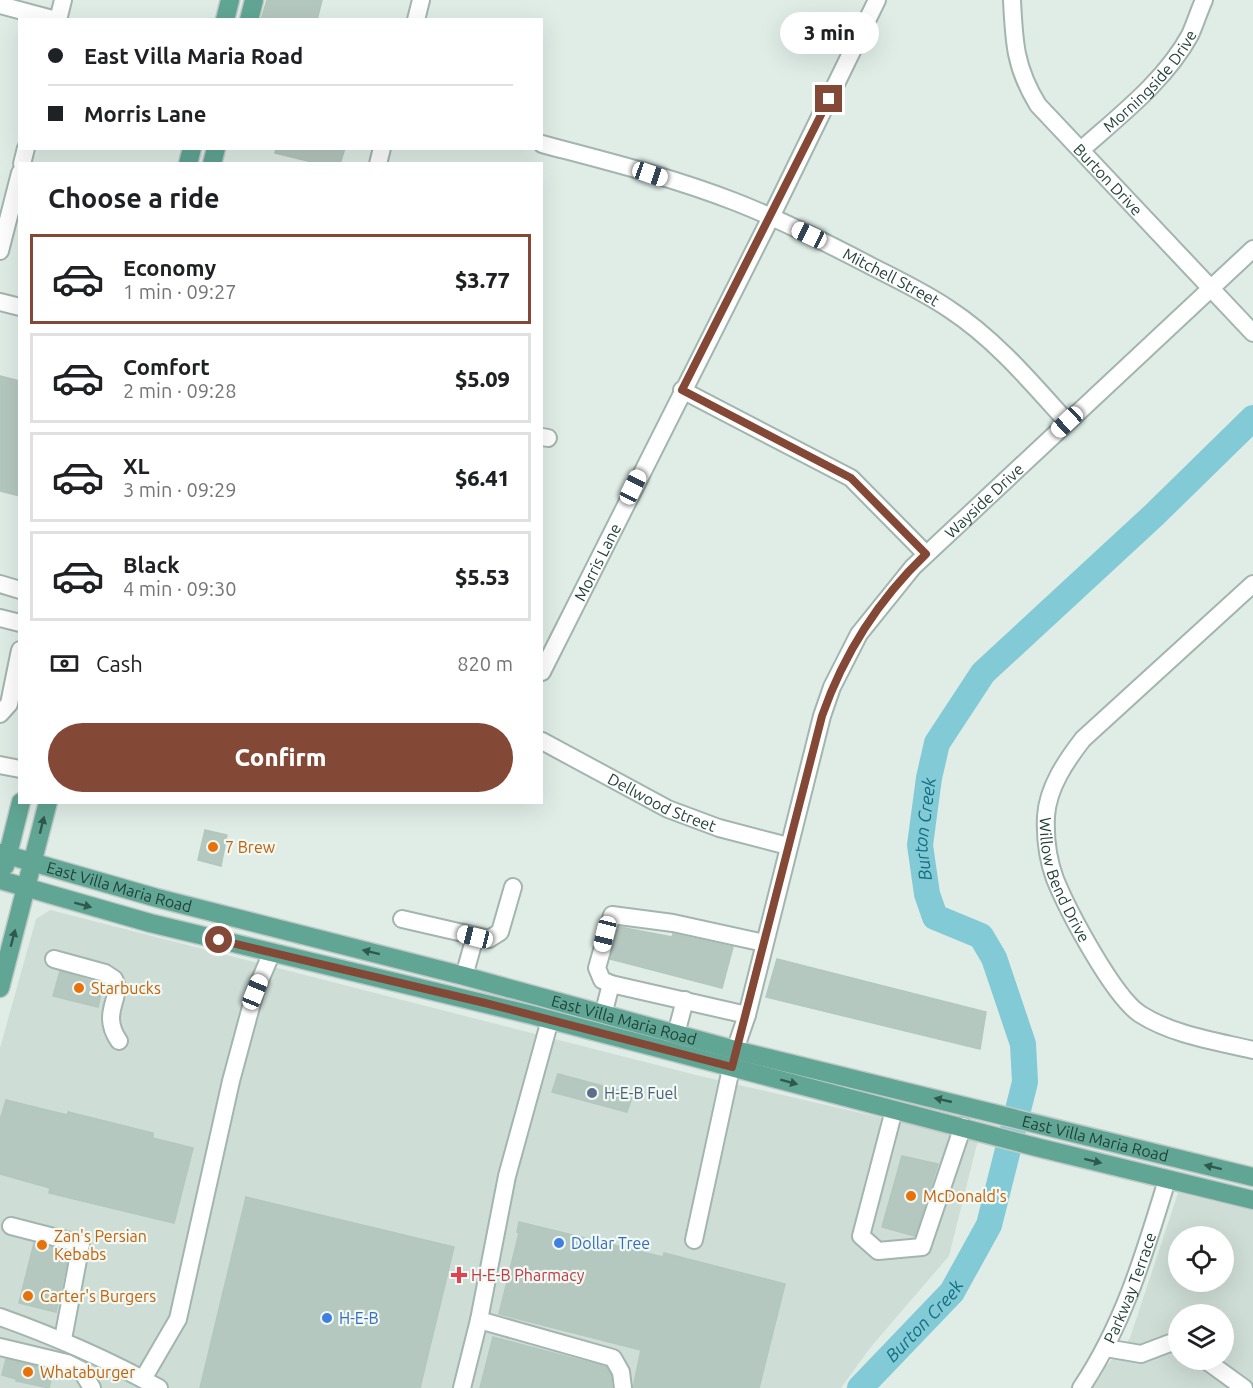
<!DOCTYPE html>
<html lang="en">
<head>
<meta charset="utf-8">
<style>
	body { margin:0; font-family:Ubuntu,sans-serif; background:#f2f2f2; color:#202124; height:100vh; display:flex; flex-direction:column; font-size:22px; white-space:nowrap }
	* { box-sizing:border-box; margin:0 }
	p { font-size:20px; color:#757577 }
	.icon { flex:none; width:33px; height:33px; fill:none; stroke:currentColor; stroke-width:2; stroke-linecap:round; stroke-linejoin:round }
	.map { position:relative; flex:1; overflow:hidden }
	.panel { position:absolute; left:18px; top:162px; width:525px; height:642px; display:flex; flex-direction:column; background:#fff; border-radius:0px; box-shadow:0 6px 24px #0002 }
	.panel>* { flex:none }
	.guide { position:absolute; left:18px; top:18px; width:525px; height:132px; border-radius:0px; box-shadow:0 6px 24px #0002; display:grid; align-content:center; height:132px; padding:0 30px; background:#fff }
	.controls { position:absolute; left:1168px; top:1226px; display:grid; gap:12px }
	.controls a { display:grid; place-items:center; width:66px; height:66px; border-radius:50%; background:#fff; box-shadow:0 6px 24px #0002; font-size:30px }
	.end { position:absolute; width:27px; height:27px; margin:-14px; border:8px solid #844836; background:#fff; box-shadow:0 0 0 3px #fff }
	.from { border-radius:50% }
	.bubble { position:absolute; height:42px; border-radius:21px; background:#fff; box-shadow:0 6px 24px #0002; font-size:20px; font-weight:800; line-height:42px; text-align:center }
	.car { position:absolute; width:18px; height:36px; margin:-18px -9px; border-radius:8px; box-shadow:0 0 4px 2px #0007; background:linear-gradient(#fff 24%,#345 0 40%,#fff 0 76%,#345 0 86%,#fff 0) }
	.guide b { display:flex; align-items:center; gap:21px; height:57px; font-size:22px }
	.guide b+b { border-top:2px solid #e0e0e0 }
	.guide i { width:15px; height:15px; background:#202124 }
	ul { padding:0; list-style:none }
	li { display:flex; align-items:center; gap:18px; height:90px; margin:0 12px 9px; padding:0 18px; border:3px solid #e0e0e0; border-radius:0px }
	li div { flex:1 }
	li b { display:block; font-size:22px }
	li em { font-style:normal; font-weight:800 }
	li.selected { border-color:#844836 }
	li>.icon { width:54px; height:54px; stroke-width:1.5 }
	h2 { padding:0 30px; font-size:27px; line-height:72px }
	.pay { display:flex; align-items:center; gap:15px; height:66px; padding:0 30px; font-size:22px }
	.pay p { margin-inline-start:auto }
	.button { display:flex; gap:12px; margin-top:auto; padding:12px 30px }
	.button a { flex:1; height:69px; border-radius:36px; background:#844836; color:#fff; font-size:24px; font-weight:800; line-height:69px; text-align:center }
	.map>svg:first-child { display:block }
	.built { fill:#ceddd6; fill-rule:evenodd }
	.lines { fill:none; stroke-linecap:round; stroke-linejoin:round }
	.river { stroke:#83cad7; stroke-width:26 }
	.building { fill:#b5c8c0; stroke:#b2c7be; stroke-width:1.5 }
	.minor-casing { stroke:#a2b5ae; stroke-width:20 }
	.major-casing { stroke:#c0c9c7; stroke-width:21 }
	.minor { stroke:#fff; stroke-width:16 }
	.major { stroke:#61a694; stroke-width:18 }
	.oneway { fill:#30594e }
	.route { stroke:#844836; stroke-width:8 }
	.food-dot { fill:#e8710a; stroke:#f1f9f5; stroke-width:2 }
	.service-dot { fill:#5c6f8a; stroke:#f1f9f5; stroke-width:2 }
	.shop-dot { fill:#3f7fe0; stroke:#f1f9f5; stroke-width:2 }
	.health-dot { fill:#e0444e; stroke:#f1f9f5; stroke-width:2 }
	.labels { text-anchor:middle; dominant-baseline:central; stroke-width:4.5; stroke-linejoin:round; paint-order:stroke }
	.street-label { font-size:16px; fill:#1f3f36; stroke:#f1f9f5 }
	.food-label { font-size:16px; fill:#c56008; stroke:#f1f9f5; text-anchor:start }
	.service-label { font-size:16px; fill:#4e5e75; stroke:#f1f9f5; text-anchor:start }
	.shop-label { font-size:16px; fill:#366cbe; stroke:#f1f9f5; text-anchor:start }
	.health-label { font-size:16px; fill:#be3a42; stroke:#f1f9f5; text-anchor:start }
	.water-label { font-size:18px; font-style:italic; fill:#146e80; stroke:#f1f9f5 }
</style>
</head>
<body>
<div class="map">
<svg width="1253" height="1388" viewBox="0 0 1253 1388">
	<rect width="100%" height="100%" fill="#e0ede7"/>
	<g class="built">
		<path d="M 50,910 L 696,1075 L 978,1140 L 949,1256 L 870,1348 L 841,1388 L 0,1388 L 0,1048 L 36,919 Z"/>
		<path d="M 1178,1193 L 1253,1211 L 1253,1388 L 1088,1388 L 1130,1338 ZM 1179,1236 L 1224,1236 L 1224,1281 L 1179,1281 ZM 1179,1314 L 1224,1314 L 1224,1359 L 1179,1359 Z"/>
	</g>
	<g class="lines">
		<path class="river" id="s1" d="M 860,1388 L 952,1292 L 989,1225 L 1025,1082 L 1023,1044 L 994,958 L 981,936 L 935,917 L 927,894 L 920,845 L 929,778 L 937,743 L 983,673 L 1154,515 L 1253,418"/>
	</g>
	<g class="building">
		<path d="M 267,0 L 322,0 L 317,20 L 261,20 Z"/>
		<path d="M 276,148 L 345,148 L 340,164 L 320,164 L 275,153 Z"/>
		<path d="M 0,376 L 20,381 L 20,496 L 0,491 Z"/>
		<path d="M 205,830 L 227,835 L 221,866 L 198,860 Z"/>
		<path d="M 620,927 L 672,937 L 673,934 L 733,947 L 722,988 L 610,959 Z"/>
		<path d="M 777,959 L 986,1012 L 980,1049 L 766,997 Z"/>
		<path d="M 60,971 L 103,985 L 98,1007 L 53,996 Z"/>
		<path d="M 558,1074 L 633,1094 L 627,1112 L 552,1092 Z"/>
		<path d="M 6,1100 L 67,1115 L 68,1112 L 153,1133 L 153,1138 L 193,1148 L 174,1223 L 49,1193 L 50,1188 L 0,1174 L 0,1120 Z"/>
		<path d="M 902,1156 L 938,1164 L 915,1236 L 882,1227 Z"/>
		<path d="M 246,1197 L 454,1247 L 420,1388 L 200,1388 Z"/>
		<path d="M 519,1222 L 663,1257 L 664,1253 L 785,1284 L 759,1388 L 633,1388 L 641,1350 L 499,1314 L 519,1233 L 517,1232 Z"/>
		<path d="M 34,1243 L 69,1252 L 56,1312 L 19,1303 Z"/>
		<path d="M 493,1337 L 606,1367 L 611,1375 L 612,1388 L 480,1388 Z"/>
		<path d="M 6,1359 L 53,1370 L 49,1388 L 16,1381 L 16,1379 L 2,1375 Z"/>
	</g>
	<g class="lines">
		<defs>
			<g id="minor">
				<path id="s2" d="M 1012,0 C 1014,42 1015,68 1038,105 L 1253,333"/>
				<path d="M 0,5 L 56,20"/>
				<path d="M 58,20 L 63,0"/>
				<path d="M 416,20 L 421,0"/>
				<path id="s3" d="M 542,144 C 606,161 671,177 733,201 C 780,219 825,242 869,265 C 896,279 924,292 949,309 C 995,339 1031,382 1067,422"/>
				<path id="s4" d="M 1081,150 C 1119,116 1165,81 1190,35 C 1195,24 1199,11 1204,0"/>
				<path d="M 22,164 L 26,148"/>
				<path d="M 378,164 L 382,148"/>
				<path d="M 0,251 L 20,173"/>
				<path d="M 0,302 L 20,307"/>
				<path d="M 682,390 L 851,478 L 926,554"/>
				<path d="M 542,437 L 548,438"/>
				<path d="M 0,584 L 20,590"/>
				<path id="s5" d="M 1253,584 L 1083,739 C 1066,761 1048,787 1046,816 C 1045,837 1048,860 1055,879 C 1068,911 1113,996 1140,1014 C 1173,1035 1215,1041 1253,1050"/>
				<path d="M 0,618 L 20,623"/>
				<path id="s6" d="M 542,672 L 771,217 L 877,0"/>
				<path d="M 0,714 L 9,704 L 20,650"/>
				<path id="s7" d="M 542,741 L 668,809 L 719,828 L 788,846"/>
				<path d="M 0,765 L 20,769"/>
				<path d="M 402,919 L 489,939 L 500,932 L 513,887"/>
				<path d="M 54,959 L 105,973 L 114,979 C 124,998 99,1012 119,1041"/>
				<path d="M 464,976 L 475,937"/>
				<path d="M 611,984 L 602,980 L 597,968 L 612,915 L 673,923 L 764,943"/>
				<path d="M 603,1015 L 611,984 L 747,1015"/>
				<path d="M 676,1034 L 685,1000"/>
				<path d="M 894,1110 L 861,1236 L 878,1251 L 922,1247 L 963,1126"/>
				<path d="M 11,1226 L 81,1244 L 63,1339"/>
				<path id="s8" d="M 694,1240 L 735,1050 L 747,1015 L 822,716 L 832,687 L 859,634 L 913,567 L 1253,249"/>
				<path d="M 0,1317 C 56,1337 107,1359 159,1388"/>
				<path d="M 479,1320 L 613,1358 L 621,1372 L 623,1388"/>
				<path d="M 0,1347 L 67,1363 L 81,1370 L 92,1388"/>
				<path d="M 1106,1348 L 1141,1354 L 1170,1343 L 1179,1344"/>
				<path d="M 1204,1359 L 1244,1388"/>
				<path d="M 143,1379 L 178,1319 L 231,1081 L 255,992 L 272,952"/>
				<path d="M 462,1388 L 479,1320 L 507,1176 L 550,1020"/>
				<path id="s9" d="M 1081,1388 C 1124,1324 1145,1252 1167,1180"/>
			</g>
			<g id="major">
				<path d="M 225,20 L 230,0"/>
				<path d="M 249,20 L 254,0"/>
				<path d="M 188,164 L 192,148"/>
				<path d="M 212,164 L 216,148"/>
				<path id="s10" d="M 0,853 L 157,898 L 464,976 L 735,1050 L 1253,1177"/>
				<path d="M 5,866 L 21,802"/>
				<path d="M 0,880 L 150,923 L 532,1015 L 1036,1147 L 1253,1200"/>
				<path d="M 0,988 L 48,802"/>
			</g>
		</defs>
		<use href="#minor" class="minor-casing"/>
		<use href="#major" class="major-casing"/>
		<use href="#minor" class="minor"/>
		<use href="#major" class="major"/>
	</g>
	<defs><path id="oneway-solid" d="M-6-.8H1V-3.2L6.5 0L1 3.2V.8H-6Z" transform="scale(1.5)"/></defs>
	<g class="oneway">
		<use href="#oneway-solid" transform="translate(42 825) rotate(-76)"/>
		<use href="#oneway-solid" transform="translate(83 905) rotate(15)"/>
		<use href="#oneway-solid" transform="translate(13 938) rotate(-75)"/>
		<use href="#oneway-solid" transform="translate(371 952) rotate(-166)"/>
		<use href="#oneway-solid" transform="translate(789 1082) rotate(15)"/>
		<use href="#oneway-solid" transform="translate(943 1100) rotate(-167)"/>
		<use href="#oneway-solid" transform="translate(1093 1161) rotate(14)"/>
		<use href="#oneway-solid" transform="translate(1213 1167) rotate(-166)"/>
	</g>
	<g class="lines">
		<path class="route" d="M 219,940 L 485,1003 L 732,1067 L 822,716 C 844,653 878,600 926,554 L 851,478 L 682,390 L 829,99"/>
	</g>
	<g class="food-dot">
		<circle cx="213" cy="847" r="6"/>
		<circle cx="79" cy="988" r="6"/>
		<circle cx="911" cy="1196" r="6"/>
		<circle cx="42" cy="1245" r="6"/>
		<circle cx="28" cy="1296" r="6"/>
		<circle cx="28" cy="1372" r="6"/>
	</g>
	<circle class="service-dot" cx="592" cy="1093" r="6"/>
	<g class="shop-dot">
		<circle cx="559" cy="1243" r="6"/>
		<circle cx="327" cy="1318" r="6"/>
	</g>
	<path class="health-dot" d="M456 1266h6v6h6v6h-6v6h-6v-6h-6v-6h6z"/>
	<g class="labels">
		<g class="street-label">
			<text stroke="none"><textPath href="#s4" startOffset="98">Morningside Drive</textPath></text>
			<text stroke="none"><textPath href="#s2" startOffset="212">Burton Drive</textPath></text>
			<text stroke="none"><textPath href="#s3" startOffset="375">Mitchell Street</textPath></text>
			<text stroke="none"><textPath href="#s8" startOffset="813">Wayside Drive</textPath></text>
			<text stroke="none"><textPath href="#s6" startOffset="123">Morris Lane</textPath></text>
			<text stroke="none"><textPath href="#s7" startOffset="135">Dellwood Street</textPath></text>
			<text stroke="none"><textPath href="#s5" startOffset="384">Willow Bend Drive</textPath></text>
			<text stroke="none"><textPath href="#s10" startOffset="124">East Villa Maria Road</textPath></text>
			<text stroke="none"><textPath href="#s10" startOffset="646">East Villa Maria Road</textPath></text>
			<text stroke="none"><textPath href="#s10" startOffset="1132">East Villa Maria Road</textPath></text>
			<text stroke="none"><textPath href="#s9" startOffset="112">Parkway Terrace</textPath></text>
		</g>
		<g class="food-label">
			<text x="225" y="847">7 Brew</text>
			<text x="91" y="988">Starbucks</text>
			<text x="923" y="1196">McDonald's</text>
			<text x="54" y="1236">Zan's Persian<tspan x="54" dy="18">Kebabs</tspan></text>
			<text x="40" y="1296">Carter's Burgers</text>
			<text x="40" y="1372">Whataburger</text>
		</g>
		<g class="service-label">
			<text x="604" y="1093">H-E-B Fuel</text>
		</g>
		<g class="shop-label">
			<text x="571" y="1243">Dollar Tree</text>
			<text x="339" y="1318">H-E-B</text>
		</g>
		<g class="health-label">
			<text x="471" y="1275">H-E-B Pharmacy</text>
		</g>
		<g class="water-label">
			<text stroke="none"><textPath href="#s1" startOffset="651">Burton Creek</textPath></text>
			<text stroke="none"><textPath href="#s1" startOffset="93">Burton Creek</textPath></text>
		</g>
	</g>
</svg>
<div class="controls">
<a><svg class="icon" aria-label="locate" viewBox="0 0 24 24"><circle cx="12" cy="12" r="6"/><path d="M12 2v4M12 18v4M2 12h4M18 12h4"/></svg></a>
<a><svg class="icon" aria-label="layers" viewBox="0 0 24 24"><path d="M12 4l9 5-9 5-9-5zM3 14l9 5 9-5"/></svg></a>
</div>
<i class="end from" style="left:219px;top:940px"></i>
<i class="end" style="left:829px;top:99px"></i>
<div class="bubble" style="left:780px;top:12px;width:99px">3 min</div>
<i class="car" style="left:650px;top:174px;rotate:109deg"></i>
<i class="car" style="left:809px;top:235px;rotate:295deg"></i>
<i class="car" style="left:1067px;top:422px;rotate:227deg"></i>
<i class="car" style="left:633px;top:487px;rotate:26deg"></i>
<i class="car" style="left:605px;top:934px;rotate:194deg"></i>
<i class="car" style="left:475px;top:937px;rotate:284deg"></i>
<i class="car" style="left:255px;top:992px;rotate:22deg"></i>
<div class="guide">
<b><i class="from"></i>East Villa Maria Road</b>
<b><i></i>Morris Lane</b>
</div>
<section class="panel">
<h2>Choose a ride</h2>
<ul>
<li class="selected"><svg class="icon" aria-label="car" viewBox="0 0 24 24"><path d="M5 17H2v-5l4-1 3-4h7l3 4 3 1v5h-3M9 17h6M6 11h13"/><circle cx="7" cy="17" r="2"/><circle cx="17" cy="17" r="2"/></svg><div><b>Economy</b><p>1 min · 09:27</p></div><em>$3.77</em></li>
<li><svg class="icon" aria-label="car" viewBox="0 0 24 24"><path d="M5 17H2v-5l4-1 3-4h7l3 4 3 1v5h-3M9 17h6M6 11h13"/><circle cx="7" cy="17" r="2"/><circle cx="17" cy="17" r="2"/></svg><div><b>Comfort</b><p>2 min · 09:28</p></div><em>$5.09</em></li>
<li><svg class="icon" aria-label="car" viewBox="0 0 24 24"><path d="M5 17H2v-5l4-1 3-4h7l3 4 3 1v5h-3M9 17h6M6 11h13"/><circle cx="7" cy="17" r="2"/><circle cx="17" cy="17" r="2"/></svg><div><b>XL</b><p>3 min · 09:29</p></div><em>$6.41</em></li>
<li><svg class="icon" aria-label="car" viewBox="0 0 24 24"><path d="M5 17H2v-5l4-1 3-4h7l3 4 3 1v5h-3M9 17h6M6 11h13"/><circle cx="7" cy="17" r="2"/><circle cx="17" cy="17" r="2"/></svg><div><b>Black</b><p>4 min · 09:30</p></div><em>$5.53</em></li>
</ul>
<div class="pay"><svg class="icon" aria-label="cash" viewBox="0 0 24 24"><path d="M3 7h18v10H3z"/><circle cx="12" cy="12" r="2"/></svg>Cash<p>820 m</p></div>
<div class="button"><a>Confirm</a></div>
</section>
</div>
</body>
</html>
